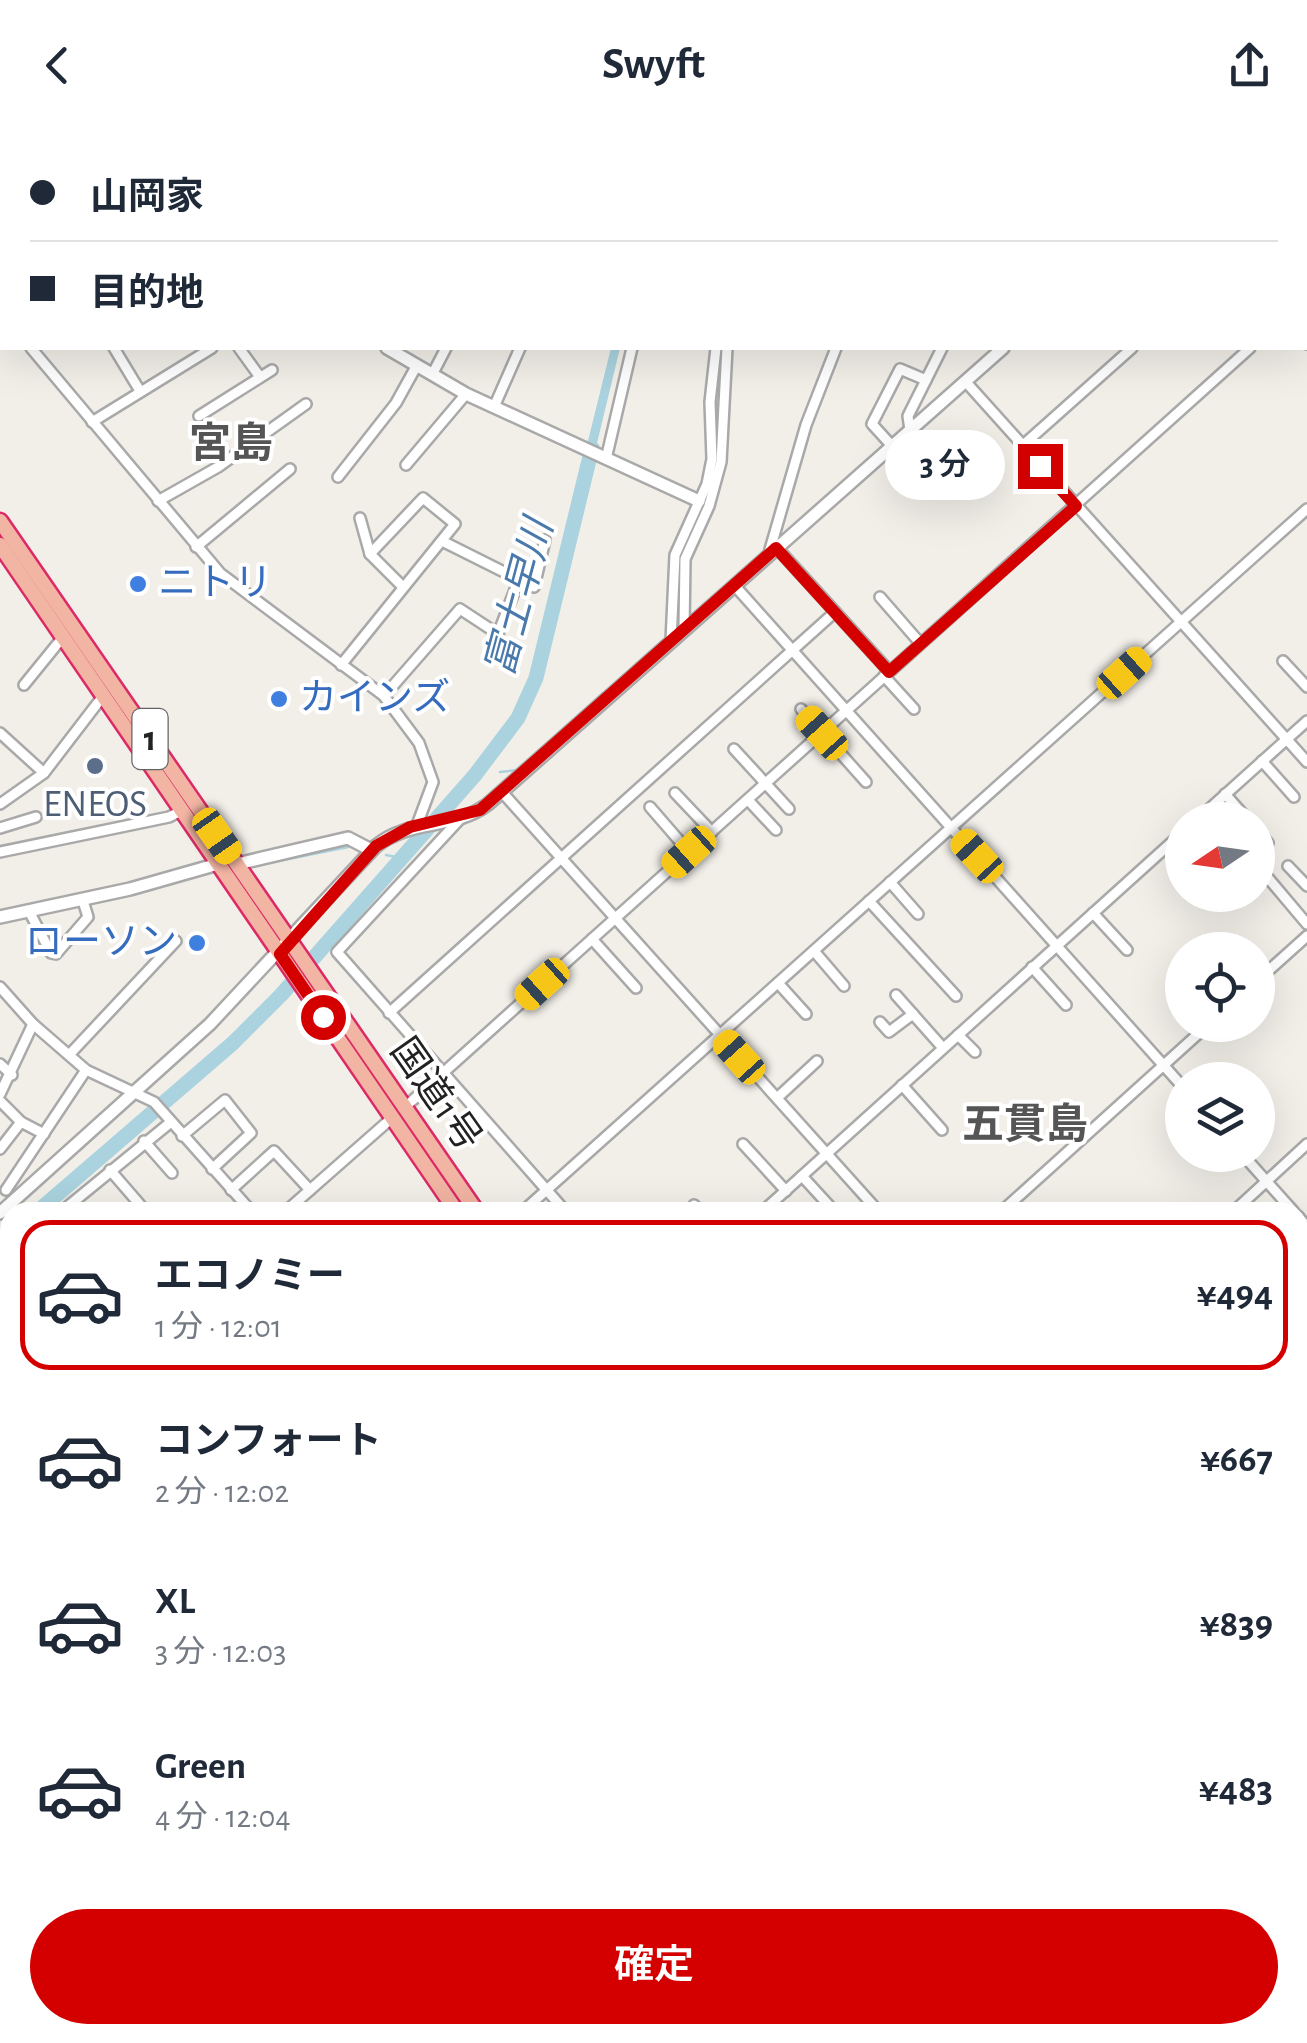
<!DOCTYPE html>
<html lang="ja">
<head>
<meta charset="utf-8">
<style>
	body { margin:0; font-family:"Alegreya Sans","Noto Sans JP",sans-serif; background:#f2f2f3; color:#1f2937; height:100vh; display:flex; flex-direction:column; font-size:38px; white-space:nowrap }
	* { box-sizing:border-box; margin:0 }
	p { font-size:32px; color:#747a83 }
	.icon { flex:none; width:55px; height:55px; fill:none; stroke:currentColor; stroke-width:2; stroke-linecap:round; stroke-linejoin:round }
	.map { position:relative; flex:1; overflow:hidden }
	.panel { position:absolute; left:0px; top:1072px; width:1308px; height:842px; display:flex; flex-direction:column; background:#fff; border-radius:30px 30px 0 0; box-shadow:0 10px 40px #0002 }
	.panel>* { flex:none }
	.guide { position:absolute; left:0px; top:0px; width:1308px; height:220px; box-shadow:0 10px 40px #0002; display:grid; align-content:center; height:220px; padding:0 30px; background:#fff }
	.needle { width:65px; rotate:257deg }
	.controls { position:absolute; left:1165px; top:672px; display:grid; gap:20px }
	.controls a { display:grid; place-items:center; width:110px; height:110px; border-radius:50%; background:#fff; box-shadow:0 10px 40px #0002; font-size:50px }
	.end { position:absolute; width:45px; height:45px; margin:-22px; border:12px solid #d40000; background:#fff; box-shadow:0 0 0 5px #fff }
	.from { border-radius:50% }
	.bubble { position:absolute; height:70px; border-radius:35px; background:#fff; box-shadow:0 10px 40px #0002; font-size:32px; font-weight:600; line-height:70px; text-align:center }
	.car { position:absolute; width:30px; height:60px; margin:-30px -15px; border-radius:12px; box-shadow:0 0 8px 2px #0007; background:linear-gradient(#f5c518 24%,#345 0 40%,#f5c518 0 76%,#345 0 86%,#f5c518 0) }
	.guide b { display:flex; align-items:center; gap:35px; height:95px; font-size:38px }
	.guide b+b { border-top:2px solid #e0e1e3 }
	.guide i { width:25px; height:25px; background:#1f2937 }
	ul { padding:18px 0 0; list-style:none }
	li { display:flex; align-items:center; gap:30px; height:150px; margin:0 20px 15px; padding:0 10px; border:5px solid transparent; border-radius:30px }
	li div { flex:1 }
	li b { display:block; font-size:38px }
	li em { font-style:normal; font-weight:600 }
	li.selected { border-color:#d40000 }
	li>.icon { width:90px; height:90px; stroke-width:1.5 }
	.cta { display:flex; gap:20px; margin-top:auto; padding:20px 30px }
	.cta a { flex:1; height:115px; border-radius:60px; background:#d40000; color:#fff; font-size:40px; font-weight:600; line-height:115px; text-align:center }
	header { display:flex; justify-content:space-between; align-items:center; height:130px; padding:0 30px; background:#fff; font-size:45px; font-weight:600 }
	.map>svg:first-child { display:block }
	.pitch { fill:#88e0be }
	.water { fill:#aad3df }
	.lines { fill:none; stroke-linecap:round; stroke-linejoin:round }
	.stream { stroke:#aad3df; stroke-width:2.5 }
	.river { stroke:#aad3df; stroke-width:15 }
	.minor-casing { stroke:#a9a9a9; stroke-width:14 }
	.tertiary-casing { stroke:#a9a9a9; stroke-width:16 }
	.secondary-casing { stroke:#707d05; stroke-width:18 }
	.trunk-casing { stroke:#dc2a67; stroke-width:19 }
	.minor { stroke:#fff; stroke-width:9 }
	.tertiary { stroke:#fff; stroke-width:11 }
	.secondary { stroke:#f7fabf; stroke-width:12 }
	.trunk { stroke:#f2b4a3; stroke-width:14 }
	.route { stroke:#d40000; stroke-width:12 }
	.shop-dot { fill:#3f7fe0; stroke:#fff; stroke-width:4 }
	.service-dot { fill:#5c6f8a; stroke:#fff; stroke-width:4 }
	.labels { text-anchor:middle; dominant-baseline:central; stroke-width:8; stroke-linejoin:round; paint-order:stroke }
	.shield { fill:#fff; stroke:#646464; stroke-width:2.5 }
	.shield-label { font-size:35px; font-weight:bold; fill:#222 }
	.shop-label { font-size:38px; fill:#366cbe; stroke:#fff; text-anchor:start }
	.service-label { font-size:38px; fill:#4e5e75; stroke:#fff }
	.street-label { font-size:38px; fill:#222; stroke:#fff }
	.water-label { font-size:40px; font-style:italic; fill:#4a7aab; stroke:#fff }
	.quarter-label { font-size:42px; font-weight:bold; fill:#555; stroke:#fff }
</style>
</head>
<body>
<header><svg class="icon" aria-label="back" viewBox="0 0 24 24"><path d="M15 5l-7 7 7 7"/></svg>Swyft<svg class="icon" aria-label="share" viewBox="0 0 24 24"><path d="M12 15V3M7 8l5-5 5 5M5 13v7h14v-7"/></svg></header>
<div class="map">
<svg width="1307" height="1913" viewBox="0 0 1307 1913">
	<rect width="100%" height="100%" fill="#f2efe9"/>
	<path class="pitch" d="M 1307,1827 L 1307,1913 L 1217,1913 L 1226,1905 L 1298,1905 L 1298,1837 Z"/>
	<path class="water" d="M 611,218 L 620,218 L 591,338 L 582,335 Z"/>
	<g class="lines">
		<g class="stream">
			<path d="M 765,2 L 766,0"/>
			<path d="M 717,247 L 722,218"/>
			<path d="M 716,255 L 717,322"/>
			<path d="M 678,435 L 702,380"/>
			<path d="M 687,489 L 719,461"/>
			<path d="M 614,554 L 662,511"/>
			<path d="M 500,642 L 518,640 L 603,563"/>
			<path d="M 386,725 L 401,728"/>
			<path d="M 259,735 L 348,717"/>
		</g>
		<g class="river">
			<path d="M 37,1082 L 233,913 L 281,865 L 475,645 L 518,588 L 536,548 L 592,318"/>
			<path d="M 0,1115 L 10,1106"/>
		</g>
		<defs>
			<g id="minor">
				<path d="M 166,0 L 167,2"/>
				<path d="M 281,0 L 285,2"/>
				<path d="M 109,2 L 110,0"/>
				<path d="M 219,2 L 220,0"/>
				<path d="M 261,2 L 262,0"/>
				<path d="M 308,2 L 309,0"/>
				<path d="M 381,2 L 382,0"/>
				<path d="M 495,2 L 496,0"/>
				<path d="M 557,2 L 558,0"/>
				<path d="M 683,2 L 684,0"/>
				<path d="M 759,2 L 760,0"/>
				<path d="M 771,2 L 771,0"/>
				<path d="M 892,2 L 894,0"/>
				<path d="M 940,2 L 950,0"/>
				<path d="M 1016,2 L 1016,0"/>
				<path d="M 0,149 L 2,145"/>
				<path d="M 1305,168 L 1307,166"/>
				<path d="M 0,180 L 2,183"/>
				<path d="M 1305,212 L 1307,214"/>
				<path d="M 31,218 L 220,443 L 384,566 L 419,613 L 433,652 L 417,695"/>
				<path d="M 114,218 L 140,261"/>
				<path d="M 239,218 L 260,247"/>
				<path d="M 433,243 L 446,218"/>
				<path d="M 965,251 L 1307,632"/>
				<path d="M 494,277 L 520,218"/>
				<path d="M 199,286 L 272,240"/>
				<path d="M 92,292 L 212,218"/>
				<path d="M 910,300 L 908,286 L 942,218"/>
				<path d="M 892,316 L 872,294 L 900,239 L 926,250"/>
				<path d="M 1022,316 L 1132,218"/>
				<path d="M 606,329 L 632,218"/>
				<path d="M 406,335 L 466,264"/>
				<path d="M 338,347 L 396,273 L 417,235"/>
				<path d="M 158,371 L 218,337 L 306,274"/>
				<path d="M 360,388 L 370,424 L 403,457"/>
				<path d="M 444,412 L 534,457 L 545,410"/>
				<path d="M 196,417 L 290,339"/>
				<path d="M 777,418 L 889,541"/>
				<path d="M 769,423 L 806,295 L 836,218"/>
				<path d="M 735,456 L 1182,956"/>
				<path d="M 880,467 L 920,513"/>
				<path d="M 684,500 L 685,429 L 709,376 L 721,332 L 727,218"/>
				<path d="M 671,511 L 675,425 L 707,354 L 712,329 L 710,272 L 716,218"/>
				<path d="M 1283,531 L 1307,557"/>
				<path d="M 341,535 L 455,394 L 423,368 L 370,424"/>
				<path d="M 884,546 L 914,579"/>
				<path d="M 24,555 L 63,507"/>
				<path d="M 384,566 L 460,479 L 498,504 L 518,452"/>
				<path d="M 801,579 L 866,652"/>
				<path d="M 0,603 L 44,643"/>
				<path d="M 734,619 L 789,679"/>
				<path d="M 1262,631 L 1294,667"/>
				<path d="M 502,662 L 879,1082"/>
				<path d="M 675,663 L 712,702"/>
				<path d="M 1225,664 L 1248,690"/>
				<path d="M 748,670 L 776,700"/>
				<path d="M 0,674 L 44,643 L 103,566"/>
				<path d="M 650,677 L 689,722"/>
				<path d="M 460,689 L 337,822 L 566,1082"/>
				<path d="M 1197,690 L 1307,591"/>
				<path d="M 0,698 L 36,687"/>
				<path d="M 1258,701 L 1268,713"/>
				<path d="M 0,722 L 169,687 L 181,681"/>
				<path d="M 1258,736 L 1307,794"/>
				<path d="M 1288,736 L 1307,756"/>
				<path d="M 890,752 L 918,784"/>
				<path d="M 869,771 L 956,866"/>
				<path d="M 30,783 L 51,823 L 56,824 L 88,787 L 83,771"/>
				<path d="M 1093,783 L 1127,820"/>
				<path d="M 592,809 L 636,858"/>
				<path d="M 814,821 L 844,856"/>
				<path d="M 1032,837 L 1066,875"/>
				<path d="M 1258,850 L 1307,806"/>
				<path d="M 778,853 L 806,884"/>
				<path d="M 0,857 L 33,894 L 86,940 L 154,972 L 252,1082"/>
				<path d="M 896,865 L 943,918"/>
				<path d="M 389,883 L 835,482"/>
				<path d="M 880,892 L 889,902 L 913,884"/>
				<path d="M 958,905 L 975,922"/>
				<path d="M 69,925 L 176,811"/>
				<path d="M 0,934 L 12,945"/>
				<path d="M 902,955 L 942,1000"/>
				<path d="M 0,964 L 33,894"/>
				<path d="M 777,968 L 817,931"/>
				<path d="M 0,971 L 21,992 L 44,1004"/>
				<path d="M 404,978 L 1250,218"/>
				<path d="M 182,1006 L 225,970 L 251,1003 L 212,1039"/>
				<path d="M 144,1011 L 172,1043"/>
				<path d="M 743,1014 L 786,1061"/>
				<path d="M 0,1019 L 21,992"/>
				<path d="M 1243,1025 L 1294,1082"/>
				<path d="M 110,1040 L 142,1077"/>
				<path d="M 802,1046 L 835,1082"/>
				<path d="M 6,1060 L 86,940"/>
				<path d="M 231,1060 L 274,1021 L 310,1060"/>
				<path d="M 694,1075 L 701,1082"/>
				<path d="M 61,1082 L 171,992"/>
				<path d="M 285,1082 L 393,987"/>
				<path d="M 522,1082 L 1307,379"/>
				<path d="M 762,1082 L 1182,703"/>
				<path d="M 1001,1082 L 1208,895"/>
				<path d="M 1233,1082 L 1307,1014"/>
				<path d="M 1298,1086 L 1307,1097"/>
				<path d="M 0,1136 L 10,1127"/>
				<path d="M 0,1172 L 10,1183"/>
				<path d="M 1298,1239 L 1307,1230"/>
				<path d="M 0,1339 L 10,1330"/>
				<path d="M 0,1344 L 10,1355"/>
				<path d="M 1298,1453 L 1307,1445"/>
				<path d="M 1298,1544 L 1307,1555"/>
				<path d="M 0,1551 L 10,1542"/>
				<path d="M 1298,1661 L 1307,1653"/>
				<path d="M 0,1845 L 10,1856"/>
				<path d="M 54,1905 L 62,1913"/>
				<path d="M 116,1905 L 122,1913"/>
				<path d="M 277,1905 L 285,1913"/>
				<path d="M 362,1905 L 369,1913"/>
				<path d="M 395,1905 L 399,1910"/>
				<path d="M 506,1905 L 513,1913"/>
				<path d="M 71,1913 L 80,1905"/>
				<path d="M 308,1913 L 317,1905"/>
				<path d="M 544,1913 L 553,1905"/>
				<path d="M 783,1913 L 792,1905"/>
			</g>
			<g id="tertiary">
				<path d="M 118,0 L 119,2"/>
				<path d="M 1242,2 L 1245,0"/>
				<path d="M 387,218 L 466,264 L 699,371"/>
				<path d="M 237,734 L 348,708 L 371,720"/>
				<path d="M 0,787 L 130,759 L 218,734"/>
				<path d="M 0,1083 L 210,894 L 376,716 C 410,688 454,700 488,674 L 1003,218"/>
				<path d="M 991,1905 L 997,1913"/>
			</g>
			<g id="secondary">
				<path d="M 1197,0 L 1200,2"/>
				<path d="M 1305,121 L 1307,123"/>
				<path d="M 1298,1797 L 1307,1787"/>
				<path d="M 1173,1913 L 1183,1905"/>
			</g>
			<g id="trunk">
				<path d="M 0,391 L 477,1082"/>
				<path d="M 0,415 L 457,1082"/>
				<path d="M 1025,1905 L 1030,1913"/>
				<path d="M 1040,1905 L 1046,1913"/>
			</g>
		</defs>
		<use href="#minor" class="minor-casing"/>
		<use href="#tertiary" class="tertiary-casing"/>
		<use href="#secondary" class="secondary-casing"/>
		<use href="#trunk" class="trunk-casing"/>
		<use href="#minor" class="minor"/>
		<use href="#tertiary" class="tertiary"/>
		<use href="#secondary" class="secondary"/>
		<use href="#trunk" class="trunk"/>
	</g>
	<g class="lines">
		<path class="route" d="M 323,887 L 280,824 L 376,716 L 410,697 L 480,680 L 776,418 L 889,542 L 1076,376 L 1040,336"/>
	</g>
	<g class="shop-dot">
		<circle cx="138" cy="454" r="10"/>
		<circle cx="279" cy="569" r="10"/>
		<circle cx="197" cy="813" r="10"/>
	</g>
	<circle class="service-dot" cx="95" cy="636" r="10"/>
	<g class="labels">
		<rect class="shield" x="132.5" y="579" width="35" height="60" rx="8"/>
		<g class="shield-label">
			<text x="150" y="609">1</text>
		</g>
		<g class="shop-label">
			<text x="158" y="454">ニトリ</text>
			<text x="299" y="569">カインズ</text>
			<text x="177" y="813" text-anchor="end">ローソン</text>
		</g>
		<g class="service-label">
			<text x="95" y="675">ENEOS</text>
		</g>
		<g class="street-label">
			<text transform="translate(435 965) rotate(55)">国道1号</text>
		</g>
		<g class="water-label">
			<text transform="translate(520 468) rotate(-75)">富士早川</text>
		</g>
		<g class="quarter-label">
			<text x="231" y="314">宮島</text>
			<text x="1025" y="995">五貫島</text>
		</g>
	</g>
</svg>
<div class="controls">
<a><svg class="needle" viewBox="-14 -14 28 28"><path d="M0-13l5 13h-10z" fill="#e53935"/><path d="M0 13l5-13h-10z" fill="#747a83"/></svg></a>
<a><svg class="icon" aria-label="locate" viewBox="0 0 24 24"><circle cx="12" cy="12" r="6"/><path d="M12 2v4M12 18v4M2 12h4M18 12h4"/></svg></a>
<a><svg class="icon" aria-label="layers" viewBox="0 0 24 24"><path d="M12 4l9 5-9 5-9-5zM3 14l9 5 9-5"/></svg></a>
</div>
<i class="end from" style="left:323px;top:887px"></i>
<i class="end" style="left:1040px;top:336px"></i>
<div class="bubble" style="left:885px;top:300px;width:120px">3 分</div>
<i class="car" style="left:1124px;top:543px;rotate:48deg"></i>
<i class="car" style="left:822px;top:603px;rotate:318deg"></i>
<i class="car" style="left:217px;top:706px;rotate:145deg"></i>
<i class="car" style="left:689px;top:722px;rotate:228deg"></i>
<i class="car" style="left:977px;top:726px;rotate:317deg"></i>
<i class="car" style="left:542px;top:854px;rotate:228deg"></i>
<i class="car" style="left:739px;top:927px;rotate:318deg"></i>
<div class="guide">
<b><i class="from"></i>山岡家</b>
<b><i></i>目的地</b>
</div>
<section class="panel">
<ul>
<li class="selected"><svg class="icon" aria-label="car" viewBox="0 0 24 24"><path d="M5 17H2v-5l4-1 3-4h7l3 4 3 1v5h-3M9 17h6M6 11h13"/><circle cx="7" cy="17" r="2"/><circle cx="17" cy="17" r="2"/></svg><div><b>エコノミー</b><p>1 分 · 12:01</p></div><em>¥494</em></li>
<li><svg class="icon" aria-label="car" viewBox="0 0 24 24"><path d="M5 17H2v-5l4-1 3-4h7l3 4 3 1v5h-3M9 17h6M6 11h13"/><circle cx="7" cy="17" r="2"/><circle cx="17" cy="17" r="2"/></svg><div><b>コンフォート</b><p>2 分 · 12:02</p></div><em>¥667</em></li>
<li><svg class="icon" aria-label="car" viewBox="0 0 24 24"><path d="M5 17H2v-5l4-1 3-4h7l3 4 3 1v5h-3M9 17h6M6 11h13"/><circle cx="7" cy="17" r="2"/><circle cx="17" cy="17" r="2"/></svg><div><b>XL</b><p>3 分 · 12:03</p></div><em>¥839</em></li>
<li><svg class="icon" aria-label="car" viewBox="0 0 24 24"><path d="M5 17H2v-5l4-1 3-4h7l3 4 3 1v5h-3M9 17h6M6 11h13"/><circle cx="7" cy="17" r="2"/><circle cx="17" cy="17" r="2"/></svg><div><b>Green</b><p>4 分 · 12:04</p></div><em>¥483</em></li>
</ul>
<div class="cta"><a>確定</a></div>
</section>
</div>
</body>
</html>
